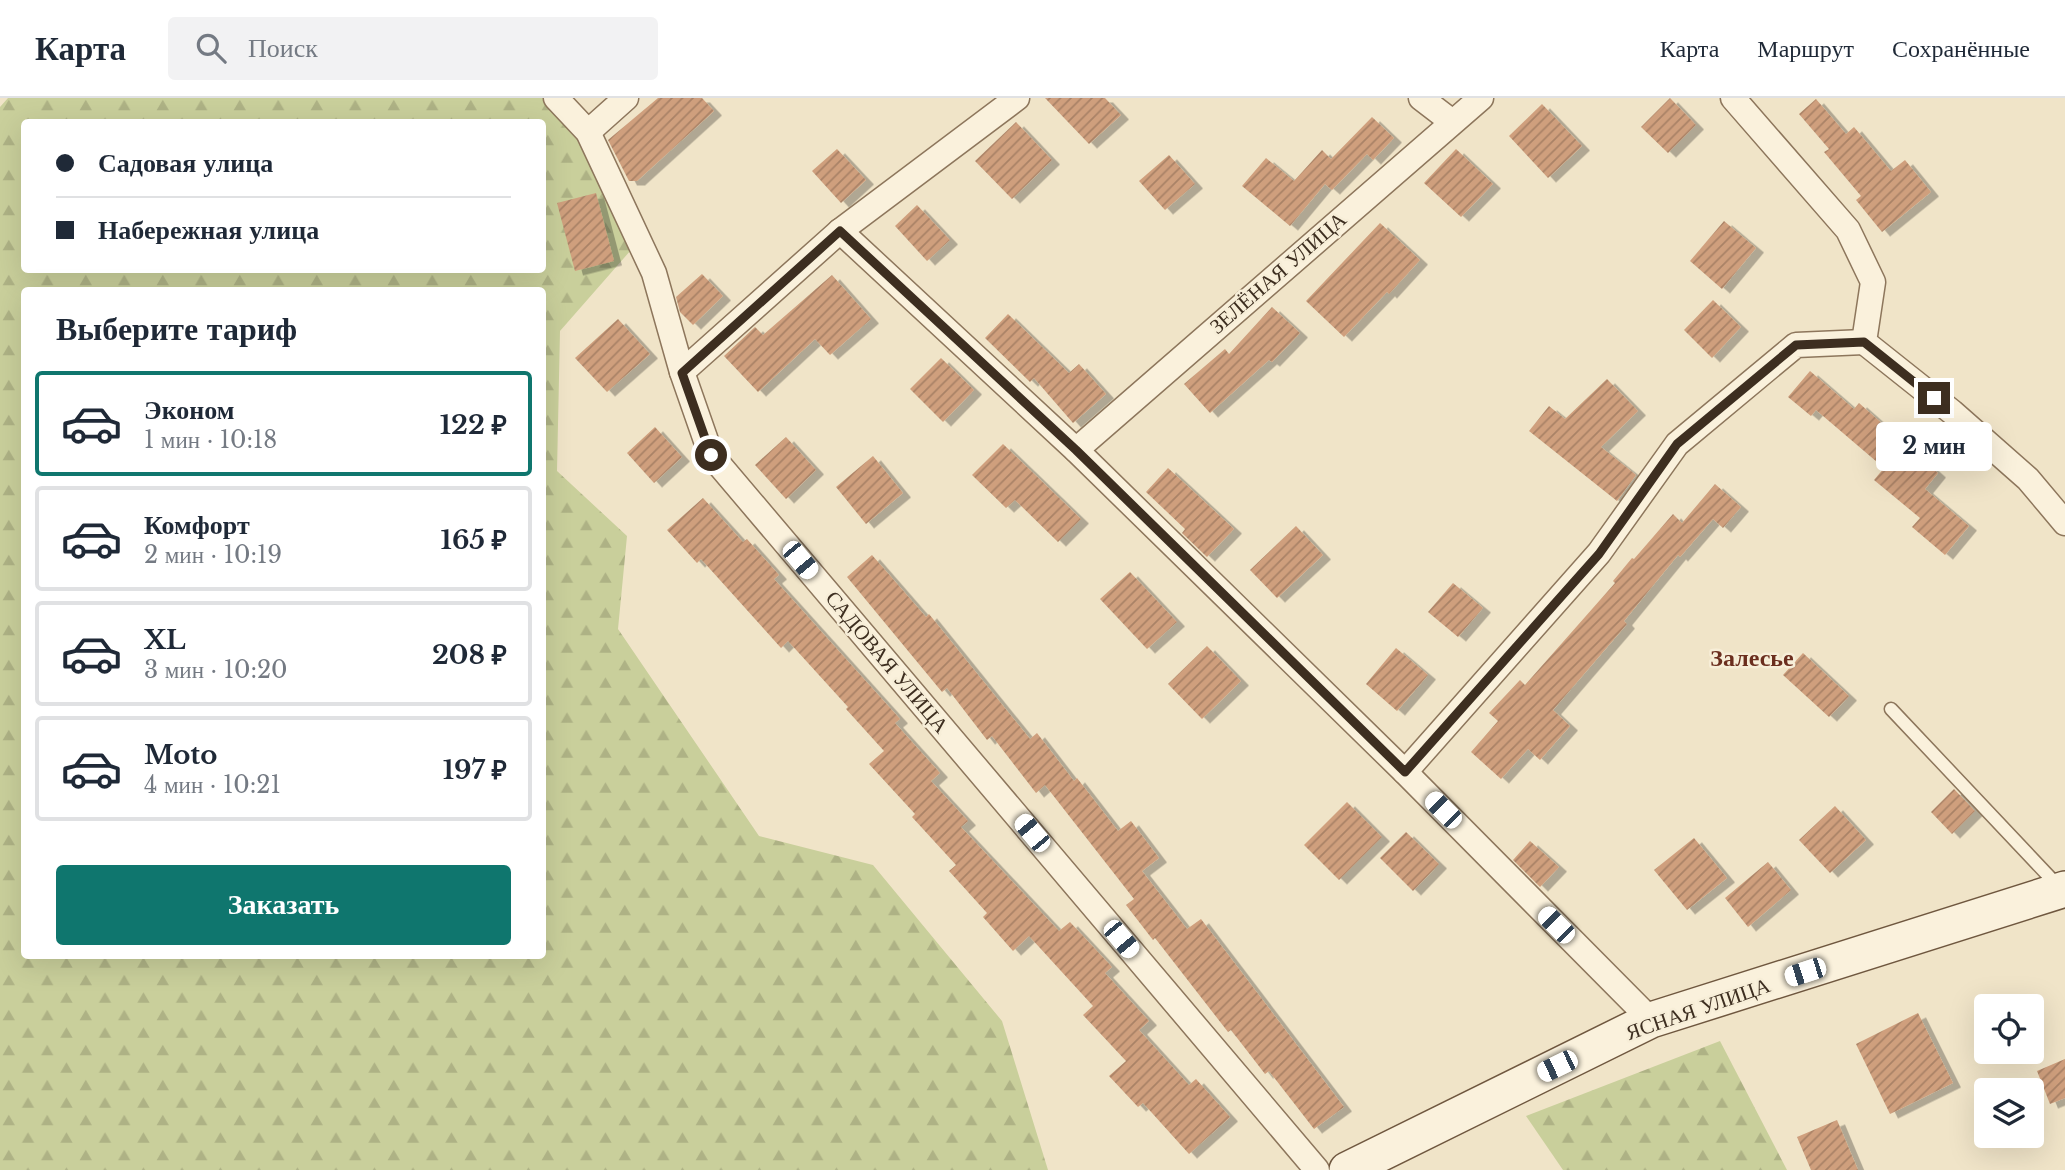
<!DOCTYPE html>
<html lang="ru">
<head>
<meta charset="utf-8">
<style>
	body { margin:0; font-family:"Libre Baskerville",serif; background:#f2f2f3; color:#1f2937; height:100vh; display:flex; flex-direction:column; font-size:26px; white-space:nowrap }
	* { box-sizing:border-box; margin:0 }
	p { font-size:23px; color:#747a83 }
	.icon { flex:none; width:38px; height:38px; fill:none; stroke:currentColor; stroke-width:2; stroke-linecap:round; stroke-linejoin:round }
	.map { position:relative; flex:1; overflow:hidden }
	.details { position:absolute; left:21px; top:189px; width:525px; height:672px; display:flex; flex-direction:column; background:#fff; border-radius:7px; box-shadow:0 7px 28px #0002 }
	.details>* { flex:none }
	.hud { position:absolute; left:21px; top:21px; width:525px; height:154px; border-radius:7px; box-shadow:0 7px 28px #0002; display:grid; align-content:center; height:154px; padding:0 35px; background:#fff }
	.fabs { position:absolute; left:1974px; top:896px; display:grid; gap:14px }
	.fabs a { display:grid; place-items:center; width:70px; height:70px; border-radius:7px; background:#fff; box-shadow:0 7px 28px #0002; font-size:35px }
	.end { position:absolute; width:32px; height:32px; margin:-16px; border:9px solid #3d2e20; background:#fff; box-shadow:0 0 0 4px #fff }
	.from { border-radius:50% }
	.bubble { position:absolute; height:49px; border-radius:7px; background:#fff; box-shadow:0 7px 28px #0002; font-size:23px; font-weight:800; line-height:49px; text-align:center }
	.car { position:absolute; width:21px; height:42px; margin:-21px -10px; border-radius:9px; box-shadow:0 0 5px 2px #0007; background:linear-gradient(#fff 24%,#345 0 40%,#fff 0 76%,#345 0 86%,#fff 0) }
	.hud b { display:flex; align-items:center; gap:24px; height:66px; font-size:26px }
	.hud b+b { border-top:2px solid #e0e1e3 }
	.hud i { width:18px; height:18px; background:#1f2937 }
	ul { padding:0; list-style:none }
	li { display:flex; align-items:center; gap:21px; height:105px; margin:0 14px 10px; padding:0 21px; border:4px solid #e0e1e3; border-radius:7px }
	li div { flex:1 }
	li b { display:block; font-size:26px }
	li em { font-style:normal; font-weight:800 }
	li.active { border-color:#0f766e }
	li>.icon { width:63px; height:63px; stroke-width:1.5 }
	h2 { padding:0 35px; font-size:32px; line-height:84px }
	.action { display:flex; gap:14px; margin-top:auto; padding:14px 35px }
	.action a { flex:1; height:80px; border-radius:7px; background:#0f766e; color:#fff; font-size:28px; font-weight:800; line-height:80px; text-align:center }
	header { display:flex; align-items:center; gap:42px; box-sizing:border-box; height:98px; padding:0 35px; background:#fff; border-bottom:2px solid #e0e1e3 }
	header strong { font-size:33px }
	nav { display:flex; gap:38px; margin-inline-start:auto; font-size:24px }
	.search { width:490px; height:63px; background:#f2f2f3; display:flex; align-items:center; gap:18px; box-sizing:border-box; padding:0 24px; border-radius:7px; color:#747a83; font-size:26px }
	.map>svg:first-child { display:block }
	.forest { fill:url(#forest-firs); fill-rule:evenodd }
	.building { fill:url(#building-hatch); filter:url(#shadow) }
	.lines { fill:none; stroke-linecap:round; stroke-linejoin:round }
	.lane-casing { stroke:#8d765c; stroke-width:15 }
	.street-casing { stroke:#8d765c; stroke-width:27 }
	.secondary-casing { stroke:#6f573f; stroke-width:38 }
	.lane { stroke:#faf1dc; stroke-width:12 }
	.street { stroke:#faf1dc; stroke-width:24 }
	.secondary { stroke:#faf1dc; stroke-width:35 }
	.route { stroke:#3d2e20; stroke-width:9 }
	.labels { text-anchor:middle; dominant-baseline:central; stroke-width:5; stroke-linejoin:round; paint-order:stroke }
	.street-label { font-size:21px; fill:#3d2e20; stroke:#f7eed8 }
	.quarter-label { font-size:24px; font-weight:bold; fill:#6b2e1e; stroke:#f7eed8 }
</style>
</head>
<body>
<header>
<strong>Карта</strong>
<div class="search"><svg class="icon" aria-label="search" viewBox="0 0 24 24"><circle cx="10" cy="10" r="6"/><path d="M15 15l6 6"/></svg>Поиск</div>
<nav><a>Карта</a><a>Маршрут</a><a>Сохранённые</a></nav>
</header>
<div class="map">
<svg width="2065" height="1072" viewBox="0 0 2065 1072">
	<defs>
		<pattern id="forest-firs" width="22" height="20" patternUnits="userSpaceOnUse" patternTransform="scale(1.75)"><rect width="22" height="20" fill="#c9cf9b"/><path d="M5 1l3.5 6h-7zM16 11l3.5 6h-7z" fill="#aeb285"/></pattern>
		<pattern id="building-hatch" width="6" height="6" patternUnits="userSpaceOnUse" patternTransform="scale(1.75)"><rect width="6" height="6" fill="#cf9f7d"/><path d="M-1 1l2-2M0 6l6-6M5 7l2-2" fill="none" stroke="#a98266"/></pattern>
		<filter id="shadow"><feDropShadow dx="8" dy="4.5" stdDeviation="0" flood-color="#0004"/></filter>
	</defs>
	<rect width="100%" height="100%" fill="#f0e4c8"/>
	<g class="forest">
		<path d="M 8,0 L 564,0 L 568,2 L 578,44 L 638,144 L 560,233 L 557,373 L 627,438 L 618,531 L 759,738 L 873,767 L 1002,923 L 1048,1072 L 0,1072 L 0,9 ZM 24,24 L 542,24 L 542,172 L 24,172 ZM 24,192 L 542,192 L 542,858 L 24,858 Z"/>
		<path d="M 1720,943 L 1787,1072 L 1563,1072 L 1526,1018 Z"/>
	</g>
	<g class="building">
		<path d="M 658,0 L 702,0 L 714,13 L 637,83 L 629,83 L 608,42 Z"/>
		<path d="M 1045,0 L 1105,0 L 1121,17 L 1089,46 Z"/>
		<path d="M 1670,0 L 1696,27 L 1668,55 L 1641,29 Z"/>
		<path d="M 1816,1 L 1846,36 L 1854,29 L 1891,73 L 1905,62 L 1931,94 L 1882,134 L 1856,102 L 1861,98 L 1824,54 L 1829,51 L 1799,16 Z"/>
		<path d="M 1542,6 L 1582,48 L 1548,80 L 1509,38 Z"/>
		<path d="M 1372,19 L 1394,40 L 1373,62 L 1367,56 L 1332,92 L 1325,86 L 1290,128 L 1242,88 L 1266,60 L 1294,83 L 1322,52 L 1331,61 Z"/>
		<path d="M 1016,24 L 1052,62 L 1012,101 L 975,63 Z"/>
		<path d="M 837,51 L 866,82 L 841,105 L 812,73 Z"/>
		<path d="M 1456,51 L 1493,86 L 1461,119 L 1424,85 Z"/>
		<path d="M 1169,57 L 1195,86 L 1165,112 L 1139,83 Z"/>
		<path d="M 596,95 L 614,163 L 575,173 L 557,105 Z"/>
		<path d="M 917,107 L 950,142 L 927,163 L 895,128 Z"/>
		<path d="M 1724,123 L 1756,150 L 1722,191 L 1690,163 Z"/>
		<path d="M 1380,125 L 1420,162 L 1389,196 L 1387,194 L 1344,239 L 1306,203 Z"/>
		<path d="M 702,176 L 723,198 L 693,227 L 680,214 L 676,199 Z"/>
		<path d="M 832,177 L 871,221 L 830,257 L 815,241 L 758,294 L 724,258 L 755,229 L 763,237 Z"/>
		<path d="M 1713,202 L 1741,229 L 1712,260 L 1684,232 Z"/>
		<path d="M 1272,209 L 1300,235 L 1272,264 L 1269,262 L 1210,315 L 1184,286 L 1225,251 L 1229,256 Z"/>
		<path d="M 1008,216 L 1069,275 L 1079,266 L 1106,296 L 1073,325 L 1034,280 L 1030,284 L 985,240 Z"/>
		<path d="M 618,221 L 650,256 L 607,294 L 575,260 Z"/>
		<path d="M 941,260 L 974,292 L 943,324 L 910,291 Z"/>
		<path d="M 1810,273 L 1854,311 L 1859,305 L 1938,375 L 1925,391 L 1969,428 L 1945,457 L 1912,429 L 1920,420 L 1874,382 L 1884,370 L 1816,312 L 1811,318 L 1788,299 Z"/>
		<path d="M 1607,281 L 1638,313 L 1601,349 L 1636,377 L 1617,403 L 1529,333 L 1549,308 L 1565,321 Z"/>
		<path d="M 655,329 L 682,359 L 654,385 L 627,355 Z"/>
		<path d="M 786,339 L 816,372 L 786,401 L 755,367 Z"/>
		<path d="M 1003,346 L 1081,421 L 1058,444 L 1015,402 L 1006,410 L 972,377 Z"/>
		<path d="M 873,358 L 903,395 L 866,426 L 836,389 Z"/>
		<path d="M 1168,370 L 1234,431 L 1207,459 L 1182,435 L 1185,431 L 1146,394 Z"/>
		<path d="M 1715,386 L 1741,409 L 1723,430 L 1713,421 L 1680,459 L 1678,457 L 1624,523 L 1627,526 L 1553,612 L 1570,628 L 1540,662 L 1528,651 L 1501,681 L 1471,654 L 1498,623 L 1489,615 L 1520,582 L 1525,587 L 1615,485 L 1613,483 L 1632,460 L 1634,461 L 1673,416 L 1682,425 Z"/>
		<path d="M 703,400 L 743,444 L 747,441 L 779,477 L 774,481 L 900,621 L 895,625 L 940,675 L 931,683 L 968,723 L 961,729 L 1059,833 L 1070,824 L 1112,869 L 1105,875 L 1149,923 L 1139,932 L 1189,987 L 1196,981 L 1230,1019 L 1189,1056 L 1143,1005 L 1138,1009 L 1109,978 L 1126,963 L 1083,917 L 1093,908 L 1029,838 L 1013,853 L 983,819 L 987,815 L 949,773 L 956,767 L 912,719 L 915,716 L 869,666 L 884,653 L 846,611 L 848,609 L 788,543 L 781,550 L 701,461 L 697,465 L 667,432 Z"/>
		<path d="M 1296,428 L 1323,457 L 1277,500 L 1250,472 Z"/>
		<path d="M 872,457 L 926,519 L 929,516 L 1030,641 L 1037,635 L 1074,683 L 1077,680 L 1118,733 L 1131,723 L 1159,760 L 1142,773 L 1187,831 L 1201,821 L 1344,1009 L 1314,1031 L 1269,973 L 1265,976 L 1231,932 L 1228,934 L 1155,840 L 1153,842 L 1126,807 L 1134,801 L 1045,687 L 1036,695 L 992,638 L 987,642 L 947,590 L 942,594 L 847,479 Z"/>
		<path d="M 1130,474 L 1177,524 L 1147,551 L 1100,501 Z"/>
		<path d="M 1453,485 L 1483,510 L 1458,539 L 1428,514 Z"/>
		<path d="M 1207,548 L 1241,583 L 1202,621 L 1168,586 Z"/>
		<path d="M 1396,550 L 1428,577 L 1397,613 L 1366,586 Z"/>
		<path d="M 1803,555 L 1849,598 L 1829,619 L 1783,577 Z"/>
		<path d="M 1954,691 L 1975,713 L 1952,736 L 1931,714 Z"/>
		<path d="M 1347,704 L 1382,739 L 1339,782 L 1304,747 Z"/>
		<path d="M 1835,708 L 1866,742 L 1830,775 L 1799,742 Z"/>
		<path d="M 1406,734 L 1439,766 L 1413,793 L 1380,760 Z"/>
		<path d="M 1694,740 L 1727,780 L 1687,812 L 1654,772 Z"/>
		<path d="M 1530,743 L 1559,769 L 1540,789 L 1513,762 Z"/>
		<path d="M 1768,764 L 1791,792 L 1748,829 L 1725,800 Z"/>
		<path d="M 1918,915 L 1953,985 L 1890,1016 L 1856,946 Z"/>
		<path d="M 2065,961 L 2065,1000 L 2050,1006 L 2037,973 Z"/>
		<path d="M 1837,1022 L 1858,1072 L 1811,1072 L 1797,1039 Z"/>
	</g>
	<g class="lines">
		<defs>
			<path id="lane" d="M 1891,611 L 2059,789"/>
			<g id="street">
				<path d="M 556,0 L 588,34 L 654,175 L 682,274 L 711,357 L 1317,1072"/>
				<path d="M 1421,0 L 1451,23"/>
				<path d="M 1733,0 L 1848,132 L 1873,184 L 1864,244 L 1952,314 L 2028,381 L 2065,425"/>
				<path d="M 588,34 L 626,0"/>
				<path d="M 840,133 L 1076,352 L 1405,674 L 1651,922"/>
				<path d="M 682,274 L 840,133 L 1017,0"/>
				<path d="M 1076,352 L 1481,0"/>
				<path d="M 1405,674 L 1599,455 L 1677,346 L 1796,247 L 1864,244"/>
			</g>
			<path id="secondary" d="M 1347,1072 L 1651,922 L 2065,791"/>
		</defs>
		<use href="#lane" class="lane-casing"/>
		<use href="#street" class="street-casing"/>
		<use href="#secondary" class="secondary-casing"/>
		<use href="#lane" class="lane"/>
		<use href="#street" class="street"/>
		<use href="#secondary" class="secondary"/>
	</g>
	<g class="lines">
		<path class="route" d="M 711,357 L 682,275 L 840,133 L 1076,352 L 1405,674 L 1599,456 L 1677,346 L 1796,247 L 1864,244 L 1934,300"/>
	</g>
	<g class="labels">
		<g class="street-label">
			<text transform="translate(1278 175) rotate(-41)">ЗЕЛЁНАЯ УЛИЦА</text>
			<text transform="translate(887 564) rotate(50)">САДОВАЯ УЛИЦА</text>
			<text transform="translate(1698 911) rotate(-19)">ЯСНАЯ УЛИЦА</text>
		</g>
		<g class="quarter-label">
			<text x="1752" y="559">Залесье</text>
		</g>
	</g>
</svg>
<div class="fabs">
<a><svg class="icon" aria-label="locate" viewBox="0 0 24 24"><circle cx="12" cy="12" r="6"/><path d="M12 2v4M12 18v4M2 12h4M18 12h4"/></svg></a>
<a><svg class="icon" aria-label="layers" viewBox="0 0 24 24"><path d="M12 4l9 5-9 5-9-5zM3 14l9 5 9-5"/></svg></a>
</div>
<i class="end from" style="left:711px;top:357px"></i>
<i class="end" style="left:1934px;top:300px"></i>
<div class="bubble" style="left:1876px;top:324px;width:116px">2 мин</div>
<i class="car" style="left:800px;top:462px;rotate:140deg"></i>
<i class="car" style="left:1443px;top:712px;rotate:315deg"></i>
<i class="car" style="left:1032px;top:735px;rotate:320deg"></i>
<i class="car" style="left:1556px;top:827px;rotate:315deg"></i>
<i class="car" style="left:1121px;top:841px;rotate:140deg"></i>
<i class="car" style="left:1805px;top:874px;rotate:252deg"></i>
<i class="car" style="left:1557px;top:968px;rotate:244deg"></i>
<div class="hud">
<b><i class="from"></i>Садовая улица</b>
<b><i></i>Набережная улица</b>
</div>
<section class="details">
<h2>Выберите тариф</h2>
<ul>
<li class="active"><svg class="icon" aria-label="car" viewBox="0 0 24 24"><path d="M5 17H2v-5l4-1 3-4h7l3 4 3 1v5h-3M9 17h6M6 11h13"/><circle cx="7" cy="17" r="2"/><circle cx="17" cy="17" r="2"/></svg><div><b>Эконом</b><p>1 мин · 10:18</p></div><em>122 ₽</em></li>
<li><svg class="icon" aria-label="car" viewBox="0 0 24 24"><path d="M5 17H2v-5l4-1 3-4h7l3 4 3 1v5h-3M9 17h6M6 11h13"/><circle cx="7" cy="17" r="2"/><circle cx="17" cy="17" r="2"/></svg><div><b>Комфорт</b><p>2 мин · 10:19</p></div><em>165 ₽</em></li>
<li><svg class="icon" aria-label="car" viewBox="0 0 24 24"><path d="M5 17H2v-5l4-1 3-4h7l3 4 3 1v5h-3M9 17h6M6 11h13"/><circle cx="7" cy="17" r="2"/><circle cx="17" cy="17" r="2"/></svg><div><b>XL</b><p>3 мин · 10:20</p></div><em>208 ₽</em></li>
<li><svg class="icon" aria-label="car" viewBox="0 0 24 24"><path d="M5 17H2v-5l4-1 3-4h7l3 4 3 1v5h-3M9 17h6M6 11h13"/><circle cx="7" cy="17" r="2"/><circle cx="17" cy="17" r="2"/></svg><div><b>Moto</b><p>4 мин · 10:21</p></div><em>197 ₽</em></li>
</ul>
<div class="action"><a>Заказать</a></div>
</section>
</div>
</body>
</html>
